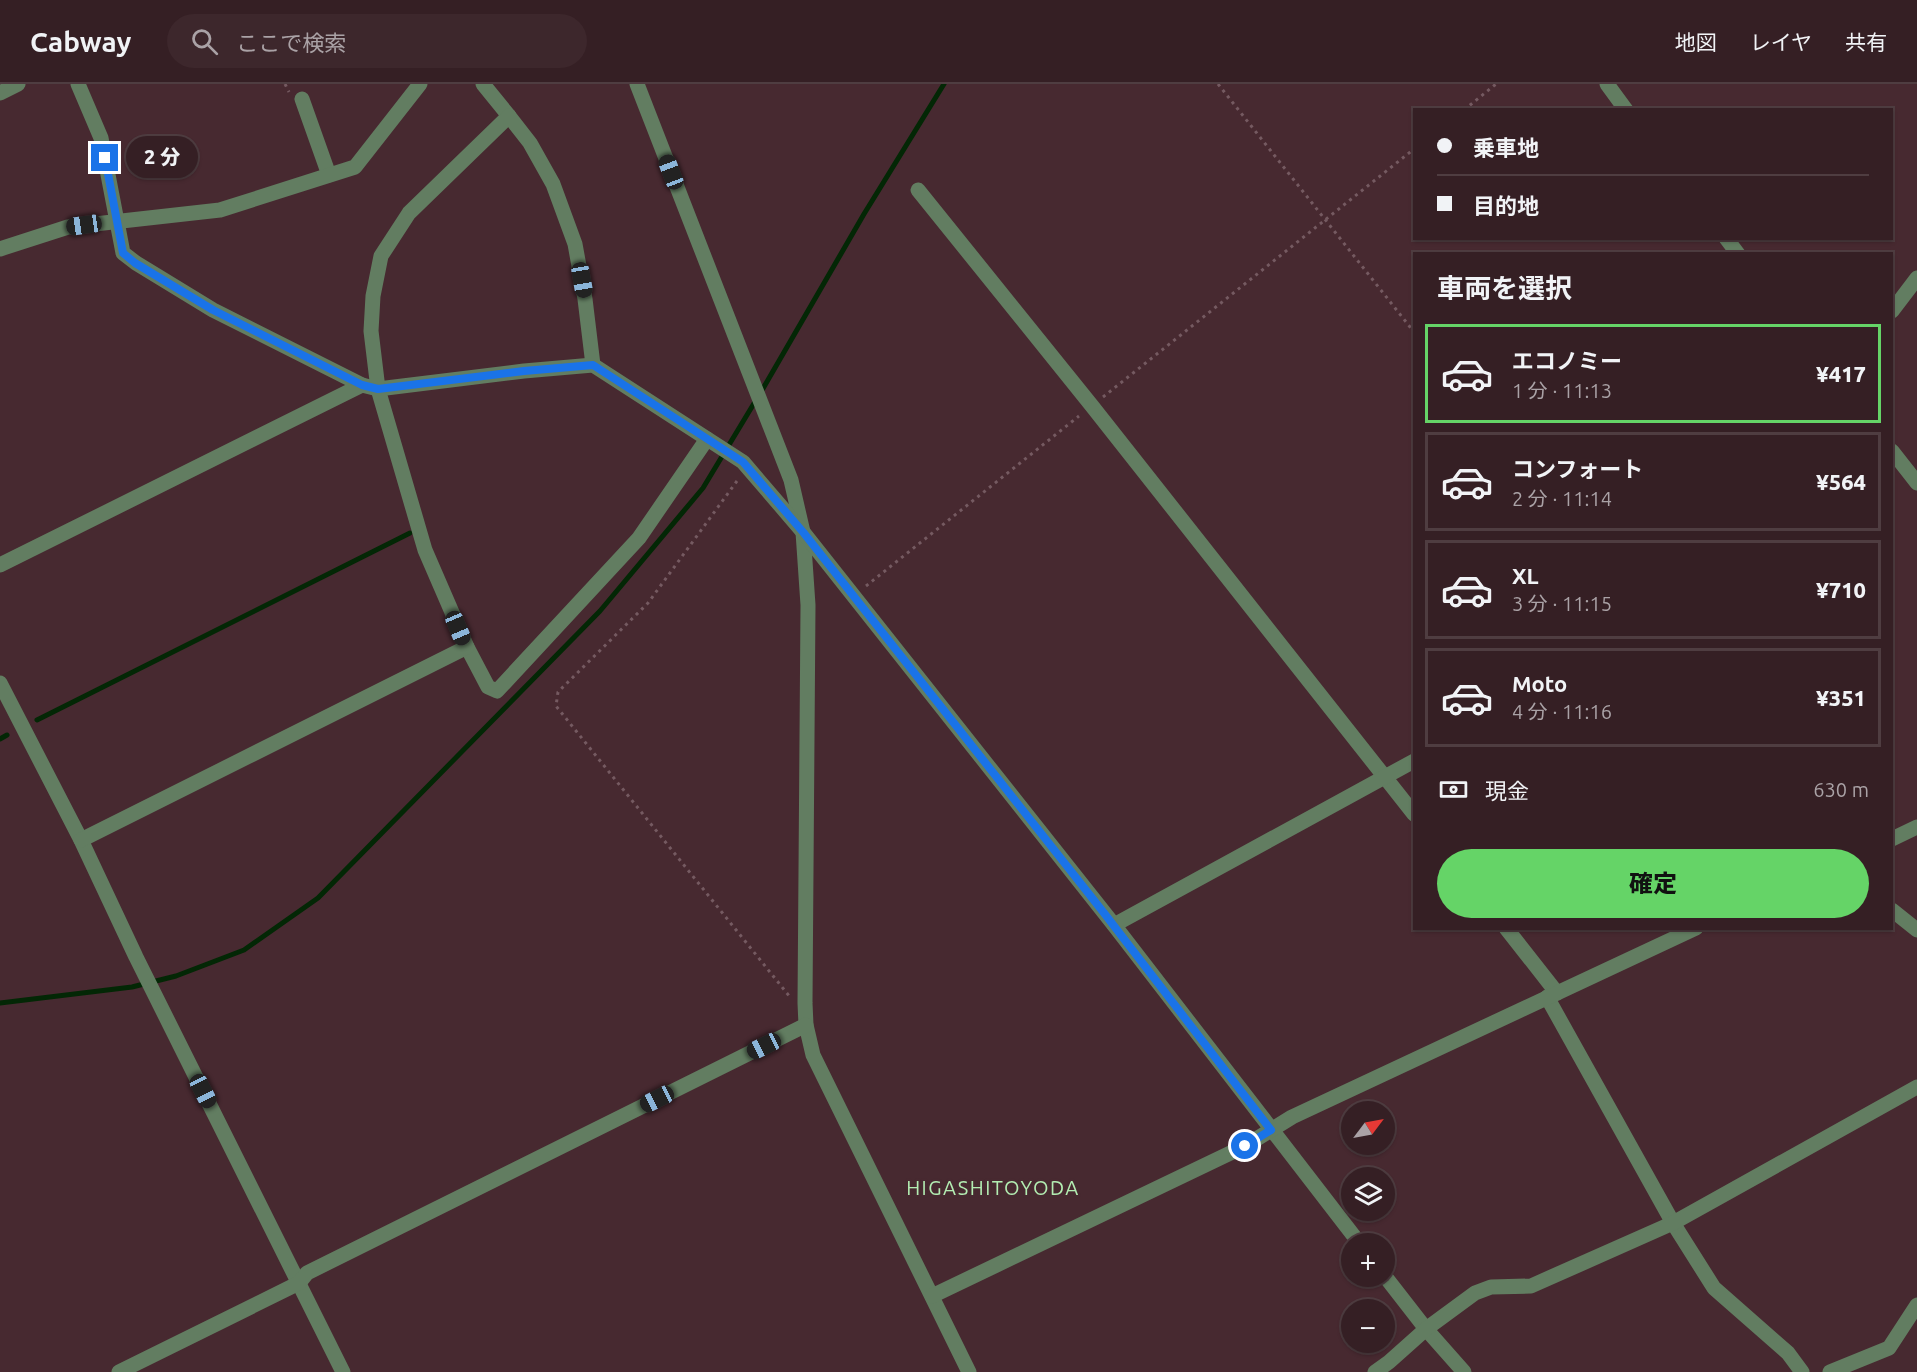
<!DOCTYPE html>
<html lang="ja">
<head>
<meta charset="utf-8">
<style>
	body { margin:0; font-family:Ubuntu,"Noto Sans JP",sans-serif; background:#3d272c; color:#f1f3f6; height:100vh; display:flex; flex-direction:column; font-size:22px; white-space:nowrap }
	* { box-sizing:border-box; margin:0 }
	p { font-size:20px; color:#aaa2a6 }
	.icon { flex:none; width:33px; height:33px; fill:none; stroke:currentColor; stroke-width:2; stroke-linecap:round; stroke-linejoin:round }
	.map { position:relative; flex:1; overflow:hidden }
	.details { position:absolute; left:1413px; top:168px; width:480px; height:678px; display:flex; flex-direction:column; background:#351f24; border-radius:0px; box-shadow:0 2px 4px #0004,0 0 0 2px #4f3d41 }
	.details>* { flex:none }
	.top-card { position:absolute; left:1413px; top:24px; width:480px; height:132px; border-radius:0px; box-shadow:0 2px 4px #0004,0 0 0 2px #4f3d41; display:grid; align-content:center; height:132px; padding:0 24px; background:#351f24 }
	.needle { width:39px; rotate:58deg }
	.tools { position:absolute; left:1341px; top:1017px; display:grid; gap:12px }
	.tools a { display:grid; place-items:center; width:54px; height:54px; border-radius:50%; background:#351f24; box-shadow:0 2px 4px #0004,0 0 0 2px #4f3d41; font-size:30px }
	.end { position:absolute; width:27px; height:27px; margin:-14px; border:8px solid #1a73e8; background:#fff; box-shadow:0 0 0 3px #fff }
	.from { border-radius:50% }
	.bubble { position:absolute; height:42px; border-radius:21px; background:#351f24; box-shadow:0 2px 4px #0004,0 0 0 2px #4f3d41; font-size:20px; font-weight:800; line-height:42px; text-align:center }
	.car { position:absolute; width:18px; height:36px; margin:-18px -9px; border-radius:8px; box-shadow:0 0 4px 2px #0007; background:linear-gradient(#222 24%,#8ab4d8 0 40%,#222 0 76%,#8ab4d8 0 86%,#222 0) }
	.top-card b { display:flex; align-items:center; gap:21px; height:57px; font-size:22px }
	.top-card b+b { border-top:2px solid #4f3d41 }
	.top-card i { width:15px; height:15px; background:#f1f3f6 }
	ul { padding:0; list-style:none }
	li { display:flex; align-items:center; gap:18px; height:99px; margin:0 12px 9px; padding:0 12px; border:3px solid #4f3d41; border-radius:0px }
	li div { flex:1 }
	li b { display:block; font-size:22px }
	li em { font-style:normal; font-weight:800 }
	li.active { border-color:#65d467 }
	li>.icon { width:54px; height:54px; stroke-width:1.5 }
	h2 { padding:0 24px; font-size:27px; line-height:72px }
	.pay { display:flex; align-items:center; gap:15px; height:66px; padding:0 24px; font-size:22px }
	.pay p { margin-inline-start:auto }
	.cta { display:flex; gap:12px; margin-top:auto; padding:12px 24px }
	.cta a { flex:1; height:69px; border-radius:36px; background:#65d467; color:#111; font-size:24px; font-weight:800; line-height:69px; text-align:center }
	header { display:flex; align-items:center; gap:36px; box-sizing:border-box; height:84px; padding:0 30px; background:#351f24; border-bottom:2px solid #4f3d41 }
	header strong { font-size:28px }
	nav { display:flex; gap:33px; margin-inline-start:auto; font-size:21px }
	.search { width:420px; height:54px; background:#3d272c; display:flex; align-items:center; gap:15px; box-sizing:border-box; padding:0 21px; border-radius:33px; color:#aaa2a6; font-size:22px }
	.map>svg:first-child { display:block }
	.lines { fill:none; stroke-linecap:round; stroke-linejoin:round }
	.stream { stroke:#032705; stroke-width:5 }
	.path { stroke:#755a61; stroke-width:3; stroke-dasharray:3 4.5; stroke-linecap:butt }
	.minor { stroke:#627d61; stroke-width:15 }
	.route { stroke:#1a73e8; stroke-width:8 }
	.labels { text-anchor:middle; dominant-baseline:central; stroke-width:5; stroke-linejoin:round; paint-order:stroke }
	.neighbourhood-label { font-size:20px; letter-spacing:1.5px; fill:#b3edb2; stroke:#472930 }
</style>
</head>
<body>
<header>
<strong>Cabway</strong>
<div class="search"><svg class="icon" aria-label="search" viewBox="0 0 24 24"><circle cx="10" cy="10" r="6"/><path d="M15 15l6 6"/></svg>ここで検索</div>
<nav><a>地図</a><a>レイヤ</a><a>共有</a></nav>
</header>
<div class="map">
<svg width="1917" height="1288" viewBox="0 0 1917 1288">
	<rect width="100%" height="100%" fill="#472930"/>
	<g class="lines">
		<g class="stream">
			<path d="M 761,308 L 864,130 L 944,0"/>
			<path d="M 37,636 L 410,449"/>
			<path d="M 0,655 L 7,651"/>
			<path d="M 0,919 L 132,903 L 176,892 L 244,866 L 318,814 L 600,527 L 703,404 L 756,316"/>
		</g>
		<g class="path">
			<path d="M 285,0 L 289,8"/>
			<path d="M 1218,0 L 1414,248"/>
			<path d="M 1464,26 L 1496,0"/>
			<path d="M 1103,313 L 1414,65"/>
			<path d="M 737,397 L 648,519 L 558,608 L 556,622 L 790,913"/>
			<path d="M 866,502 L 1079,332"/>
		</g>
		<g class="minor">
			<path d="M 78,0 L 101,54 L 123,169 L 136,179 L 213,226 L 362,301"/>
			<path d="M 483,0 L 509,32"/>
			<path d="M 637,0 L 791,396 L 803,448 L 808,521 L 805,919 L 806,941 L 813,971 L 969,1288"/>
			<path d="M 1607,0 L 1626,26"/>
			<path d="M 0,9 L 18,0"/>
			<path d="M 302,15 L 329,91"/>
			<path d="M 918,106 L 1092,322 L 1414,730"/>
			<path d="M 1726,154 L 1738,170"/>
			<path d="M 0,165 L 68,143 L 220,126 L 355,83 L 420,0"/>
			<path d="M 1892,227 L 1917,194"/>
			<path d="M 1892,367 L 1917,399"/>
			<path d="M 0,481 L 362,301 L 378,305 L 524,287 L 593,281 L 743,378 L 803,448 L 1114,841 L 1360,1160"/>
			<path d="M 467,563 L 488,603 L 497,607 L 639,454 L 707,355"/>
			<path d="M 0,599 L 81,756 L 136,873 L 343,1288"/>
			<path d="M 1892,755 L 1917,743"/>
			<path d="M 81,756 L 467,563 L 425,466 L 378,305 L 371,247 L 373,212 L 381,172 L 409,129 L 509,32 L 530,59 L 553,100 L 575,160 L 585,215 L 593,281"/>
			<path d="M 1892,826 L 1917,846"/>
			<path d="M 1114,841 L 1414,677"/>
			<path d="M 1506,844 L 1557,909"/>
			<path d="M 1547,913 L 1673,1139 L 1714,1204 L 1788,1269 L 1802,1288"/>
			<path d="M 1384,1191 L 1426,1245 L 1464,1288"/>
			<path d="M 932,1212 L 1245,1062 L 1292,1033 L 1696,844"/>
			<path d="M 119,1288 L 299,1199 L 307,1189 L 806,941"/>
			<path d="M 1375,1288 L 1389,1278 L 1426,1245 L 1475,1209 L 1491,1203 L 1531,1202 L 1673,1139 L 1917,1003"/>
			<path d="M 1830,1288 L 1889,1264 L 1917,1221"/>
		</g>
	</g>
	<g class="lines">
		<path class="route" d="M 105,74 L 123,169 L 135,179 L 213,226 L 362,301 L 378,305 L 524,287 L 593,281 L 743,378 L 803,448 L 1104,829 L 1271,1046 L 1245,1062"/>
	</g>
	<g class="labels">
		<g class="neighbourhood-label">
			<text x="993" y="1103">HIGASHITOYODA</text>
		</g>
	</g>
</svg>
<div class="tools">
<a><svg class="needle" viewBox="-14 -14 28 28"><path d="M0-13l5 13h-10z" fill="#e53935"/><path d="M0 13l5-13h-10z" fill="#aaa2a6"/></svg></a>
<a><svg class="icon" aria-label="layers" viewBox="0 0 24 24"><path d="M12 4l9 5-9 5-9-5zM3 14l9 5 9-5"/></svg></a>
<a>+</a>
<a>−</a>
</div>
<i class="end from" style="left:1245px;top:1062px"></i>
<i class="end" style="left:105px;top:74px"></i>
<div class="bubble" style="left:126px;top:52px;width:72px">2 分</div>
<i class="car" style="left:671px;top:88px;rotate:339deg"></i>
<i class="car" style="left:84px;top:141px;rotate:262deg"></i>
<i class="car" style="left:582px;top:196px;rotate:170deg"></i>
<i class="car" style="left:458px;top:544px;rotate:157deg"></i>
<i class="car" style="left:764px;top:962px;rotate:244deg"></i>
<i class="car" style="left:203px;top:1007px;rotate:153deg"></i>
<i class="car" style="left:657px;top:1015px;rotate:243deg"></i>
<div class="top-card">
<b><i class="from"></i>乗車地</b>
<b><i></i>目的地</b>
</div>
<section class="details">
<h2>車両を選択</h2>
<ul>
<li class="active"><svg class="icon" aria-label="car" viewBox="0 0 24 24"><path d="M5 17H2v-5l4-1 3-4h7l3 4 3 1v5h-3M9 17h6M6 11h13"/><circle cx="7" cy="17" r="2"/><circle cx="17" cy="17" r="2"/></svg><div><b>エコノミー</b><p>1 分 · 11:13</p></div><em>¥417</em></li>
<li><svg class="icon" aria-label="car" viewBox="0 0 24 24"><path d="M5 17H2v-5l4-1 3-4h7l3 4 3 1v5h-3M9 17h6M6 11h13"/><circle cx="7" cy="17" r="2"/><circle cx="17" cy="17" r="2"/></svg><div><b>コンフォート</b><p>2 分 · 11:14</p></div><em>¥564</em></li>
<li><svg class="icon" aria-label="car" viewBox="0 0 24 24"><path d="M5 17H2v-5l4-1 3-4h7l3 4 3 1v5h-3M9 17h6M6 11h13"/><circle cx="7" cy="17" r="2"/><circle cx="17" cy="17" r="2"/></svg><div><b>XL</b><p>3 分 · 11:15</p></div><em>¥710</em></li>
<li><svg class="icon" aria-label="car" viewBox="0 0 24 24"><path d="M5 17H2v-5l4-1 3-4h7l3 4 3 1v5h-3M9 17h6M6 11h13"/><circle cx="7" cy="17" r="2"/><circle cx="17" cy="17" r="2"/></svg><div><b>Moto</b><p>4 分 · 11:16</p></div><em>¥351</em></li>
</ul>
<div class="pay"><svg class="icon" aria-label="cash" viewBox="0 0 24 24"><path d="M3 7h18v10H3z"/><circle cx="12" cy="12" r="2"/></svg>現金<p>630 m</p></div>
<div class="cta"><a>確定</a></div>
</section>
</div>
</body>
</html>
